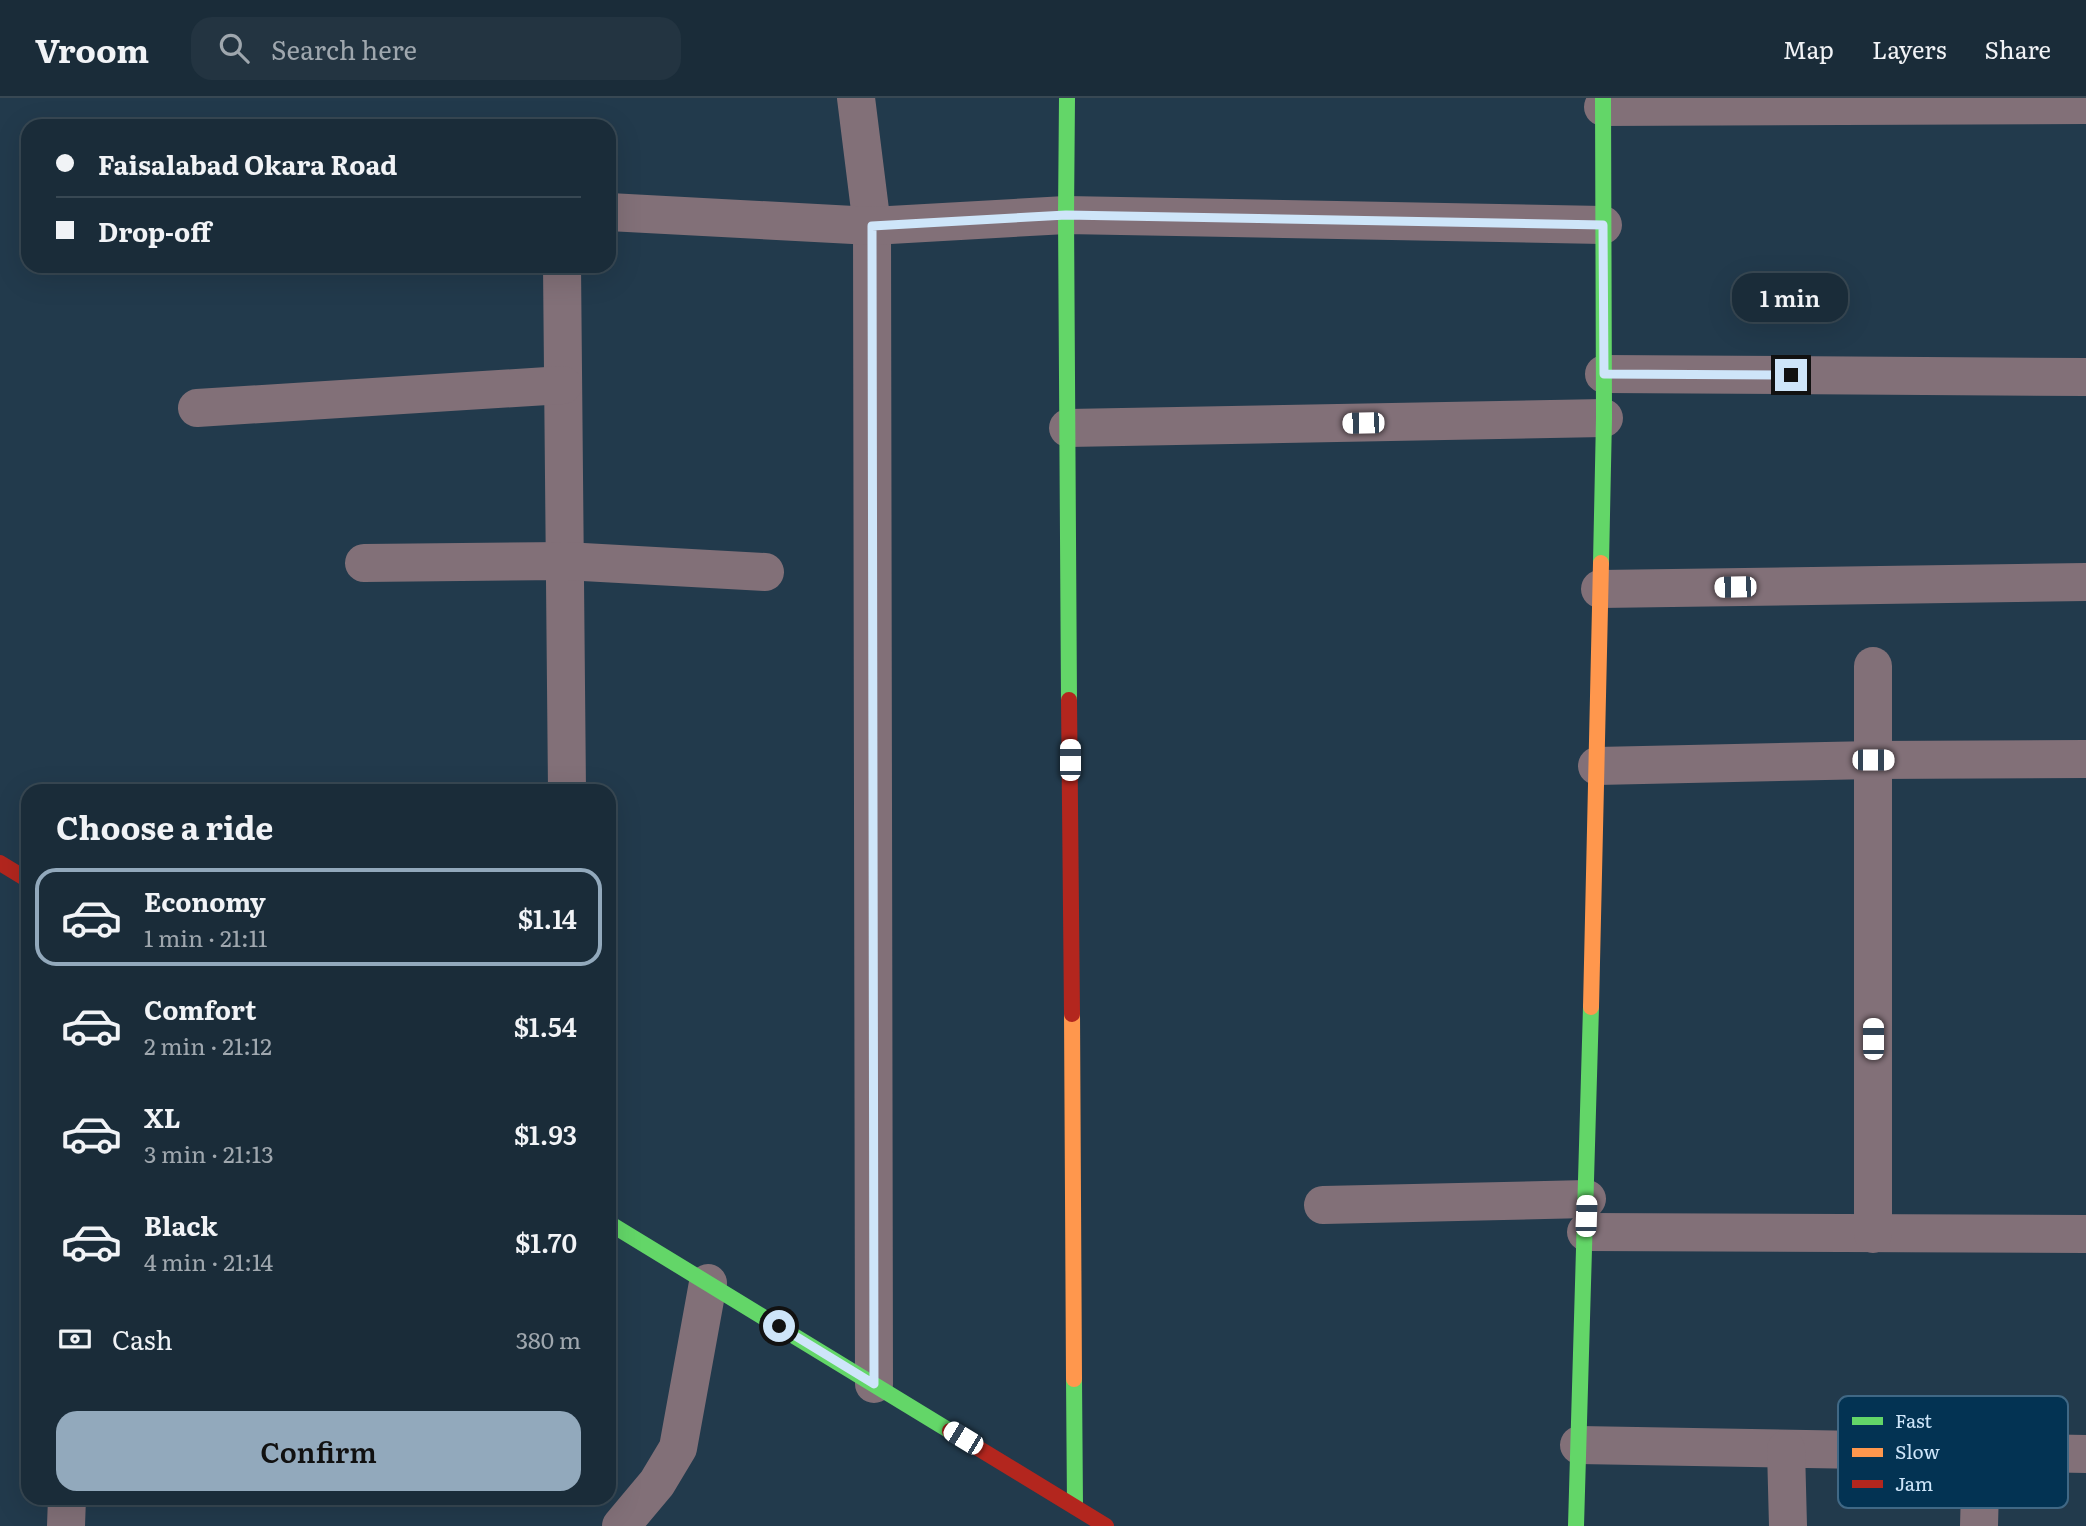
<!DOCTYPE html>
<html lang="en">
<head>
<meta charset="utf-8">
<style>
	body { margin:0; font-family:Literata,serif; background:#233441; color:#f1f3f6; height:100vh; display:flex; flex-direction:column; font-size:26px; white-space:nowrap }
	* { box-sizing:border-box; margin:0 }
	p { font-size:23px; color:#9fa7ae }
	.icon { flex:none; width:38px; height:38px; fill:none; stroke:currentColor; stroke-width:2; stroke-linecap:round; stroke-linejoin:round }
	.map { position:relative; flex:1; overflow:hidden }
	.drawer { position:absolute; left:21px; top:686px; width:595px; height:721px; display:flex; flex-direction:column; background:#1a2c39; border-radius:21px; box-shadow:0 7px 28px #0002,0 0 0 2px #384853 }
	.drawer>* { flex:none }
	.hud { position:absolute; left:21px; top:21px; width:595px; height:154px; border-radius:21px; box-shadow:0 7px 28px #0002,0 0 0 2px #384853; display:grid; align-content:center; height:154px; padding:0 35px; background:#1a2c39 }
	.end { position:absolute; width:32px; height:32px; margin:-16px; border:9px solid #cee5f9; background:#111; box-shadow:0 0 0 4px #111 }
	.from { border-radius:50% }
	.bubble { position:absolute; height:49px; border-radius:21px; background:#1a2c39; box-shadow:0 7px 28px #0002,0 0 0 2px #384853; font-size:23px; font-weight:600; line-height:49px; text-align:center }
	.car { position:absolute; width:21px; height:42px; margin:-21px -10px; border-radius:9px; box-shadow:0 0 5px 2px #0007; background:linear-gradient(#fff 24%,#345 0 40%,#fff 0 76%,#345 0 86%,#fff 0) }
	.hud b { display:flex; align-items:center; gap:24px; height:66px; font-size:26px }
	.hud b+b { border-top:2px solid #384853 }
	.hud i { width:18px; height:18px; background:#f1f3f6 }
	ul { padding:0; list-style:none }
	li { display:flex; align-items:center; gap:21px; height:98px; margin:0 14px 10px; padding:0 21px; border:4px solid transparent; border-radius:21px }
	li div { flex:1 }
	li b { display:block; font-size:26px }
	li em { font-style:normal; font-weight:600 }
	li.current { border-color:#92a9bc }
	li>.icon { width:63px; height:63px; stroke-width:1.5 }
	h2 { padding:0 35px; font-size:32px; line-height:84px }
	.pay { display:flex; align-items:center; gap:18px; height:77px; padding:0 35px; font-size:26px }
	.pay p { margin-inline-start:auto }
	.button { display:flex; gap:14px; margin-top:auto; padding:14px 35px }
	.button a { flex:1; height:80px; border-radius:21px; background:#92a9bc; color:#111; font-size:28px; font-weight:600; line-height:80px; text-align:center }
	header { display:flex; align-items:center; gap:42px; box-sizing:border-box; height:98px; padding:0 35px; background:#1a2c39; border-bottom:2px solid #384853 }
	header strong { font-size:33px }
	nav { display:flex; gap:38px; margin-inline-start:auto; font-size:24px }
	.search { width:490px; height:63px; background:#233441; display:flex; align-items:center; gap:18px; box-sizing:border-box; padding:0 24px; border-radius:21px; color:#9fa7ae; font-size:26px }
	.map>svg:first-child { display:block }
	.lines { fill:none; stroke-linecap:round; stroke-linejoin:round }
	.street { stroke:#827078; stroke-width:38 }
	.fast { stroke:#63d668; stroke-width:16 }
	.slow { stroke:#ff974d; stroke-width:16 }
	.jam { stroke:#b3261e; stroke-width:16 }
	.route { stroke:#cee5f9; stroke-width:9 }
	.key { fill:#033353; stroke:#406885; stroke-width:2 }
	.key-label { font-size:19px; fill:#cee5f9 }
</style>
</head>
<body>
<header>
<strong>Vroom</strong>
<div class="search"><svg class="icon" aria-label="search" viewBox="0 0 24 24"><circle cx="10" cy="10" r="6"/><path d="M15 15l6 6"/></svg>Search here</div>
<nav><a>Map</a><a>Layers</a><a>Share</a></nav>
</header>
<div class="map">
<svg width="2086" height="1428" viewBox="0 0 2086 1428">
	<rect width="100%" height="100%" fill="#223a4c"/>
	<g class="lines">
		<g class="street">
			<path d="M 856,0 L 872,128 L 874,1286"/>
			<path d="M 1603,9 L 2086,7"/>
			<path d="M 609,114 L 872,128 L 1066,117 L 1603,127"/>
			<path d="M 562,168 L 567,693"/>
			<path d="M 1604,276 L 2086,279"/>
			<path d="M 197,310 L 563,287"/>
			<path d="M 1068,330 L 1604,320"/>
			<path d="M 364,465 L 565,463 L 765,474"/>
			<path d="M 1600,491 L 2086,484"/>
			<path d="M 1597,668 L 1873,662 L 2086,661"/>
			<path d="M 1323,1107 L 1587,1101"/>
			<path d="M 1586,1134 L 2086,1136"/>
			<path d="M 1873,1136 L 1873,568"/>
			<path d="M 1579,1347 L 2086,1356"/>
			<path d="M 1786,1351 L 1788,1428"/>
			<path d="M 66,1428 L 67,1400"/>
			<path d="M 621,1428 L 657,1385 L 678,1350 L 708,1185"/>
			<path d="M 1979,1428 L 1981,1354"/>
		</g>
		<g class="fast">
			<path d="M 1067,0 L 1066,117 L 1069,602"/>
			<path d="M 1601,465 L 1604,320 L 1603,0"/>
			<path d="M 609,1125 L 950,1333"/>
			<path d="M 1074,1281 L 1075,1408"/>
			<path d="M 1576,1428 L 1591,909"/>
		</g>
		<g class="slow">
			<path d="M 1591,909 L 1601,465"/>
			<path d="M 1072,916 L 1074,1281"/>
		</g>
		<g class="jam">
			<path d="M 1069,602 L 1072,916"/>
			<path d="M 0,765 L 28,782"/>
			<path d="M 950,1333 L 1106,1428"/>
		</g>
	</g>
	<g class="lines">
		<path class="route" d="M 779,1228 L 874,1286 L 872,128 L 1066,117 L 1603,127 L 1604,276 L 1791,277"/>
	</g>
	<rect x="1838" y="1298" width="230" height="112" rx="10" class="key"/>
	<rect x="1852" y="1319" width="31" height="8" fill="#63d668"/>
	<rect x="1852" y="1350" width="31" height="9" fill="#ff974d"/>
	<rect x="1852" y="1382" width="31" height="8" fill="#b3261e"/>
	<g class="key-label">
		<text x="1895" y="1330">Fast</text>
		<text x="1895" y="1361">Slow</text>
		<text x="1895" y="1393">Jam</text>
	</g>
</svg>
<i class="end from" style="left:779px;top:1228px"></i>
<i class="end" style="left:1791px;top:277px"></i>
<div class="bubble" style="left:1732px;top:175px;width:116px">1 min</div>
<i class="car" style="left:1363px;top:325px;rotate:269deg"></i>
<i class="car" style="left:1735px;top:489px;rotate:269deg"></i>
<i class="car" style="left:1070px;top:662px;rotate:0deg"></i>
<i class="car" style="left:1873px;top:662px;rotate:90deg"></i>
<i class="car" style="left:1873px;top:941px;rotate:0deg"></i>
<i class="car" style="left:1586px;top:1118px;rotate:2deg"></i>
<i class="car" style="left:963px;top:1340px;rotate:301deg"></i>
<div class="hud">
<b><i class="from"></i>Faisalabad Okara Road</b>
<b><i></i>Drop-off</b>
</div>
<section class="drawer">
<h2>Choose a ride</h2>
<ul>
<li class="current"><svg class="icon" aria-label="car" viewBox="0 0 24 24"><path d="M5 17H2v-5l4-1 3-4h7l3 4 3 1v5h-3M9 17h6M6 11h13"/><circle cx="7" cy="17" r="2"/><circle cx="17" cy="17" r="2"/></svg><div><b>Economy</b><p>1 min · 21:11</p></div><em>$1.14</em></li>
<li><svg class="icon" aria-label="car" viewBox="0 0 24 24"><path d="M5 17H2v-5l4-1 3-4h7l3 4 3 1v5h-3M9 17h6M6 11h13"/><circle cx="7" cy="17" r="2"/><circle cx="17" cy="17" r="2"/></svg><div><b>Comfort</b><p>2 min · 21:12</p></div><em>$1.54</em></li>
<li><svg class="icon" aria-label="car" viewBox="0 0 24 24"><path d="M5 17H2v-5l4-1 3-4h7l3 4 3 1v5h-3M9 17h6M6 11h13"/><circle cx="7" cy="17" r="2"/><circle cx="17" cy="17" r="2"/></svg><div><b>XL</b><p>3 min · 21:13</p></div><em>$1.93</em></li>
<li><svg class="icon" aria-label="car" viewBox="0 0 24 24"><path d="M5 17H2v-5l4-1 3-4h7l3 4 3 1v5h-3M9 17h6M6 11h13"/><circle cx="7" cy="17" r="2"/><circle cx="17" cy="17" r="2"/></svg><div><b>Black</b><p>4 min · 21:14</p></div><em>$1.70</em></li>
</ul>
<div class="pay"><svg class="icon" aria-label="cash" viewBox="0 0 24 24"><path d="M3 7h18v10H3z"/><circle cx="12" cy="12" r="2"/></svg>Cash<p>380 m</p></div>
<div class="button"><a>Confirm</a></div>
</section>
</div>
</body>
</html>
